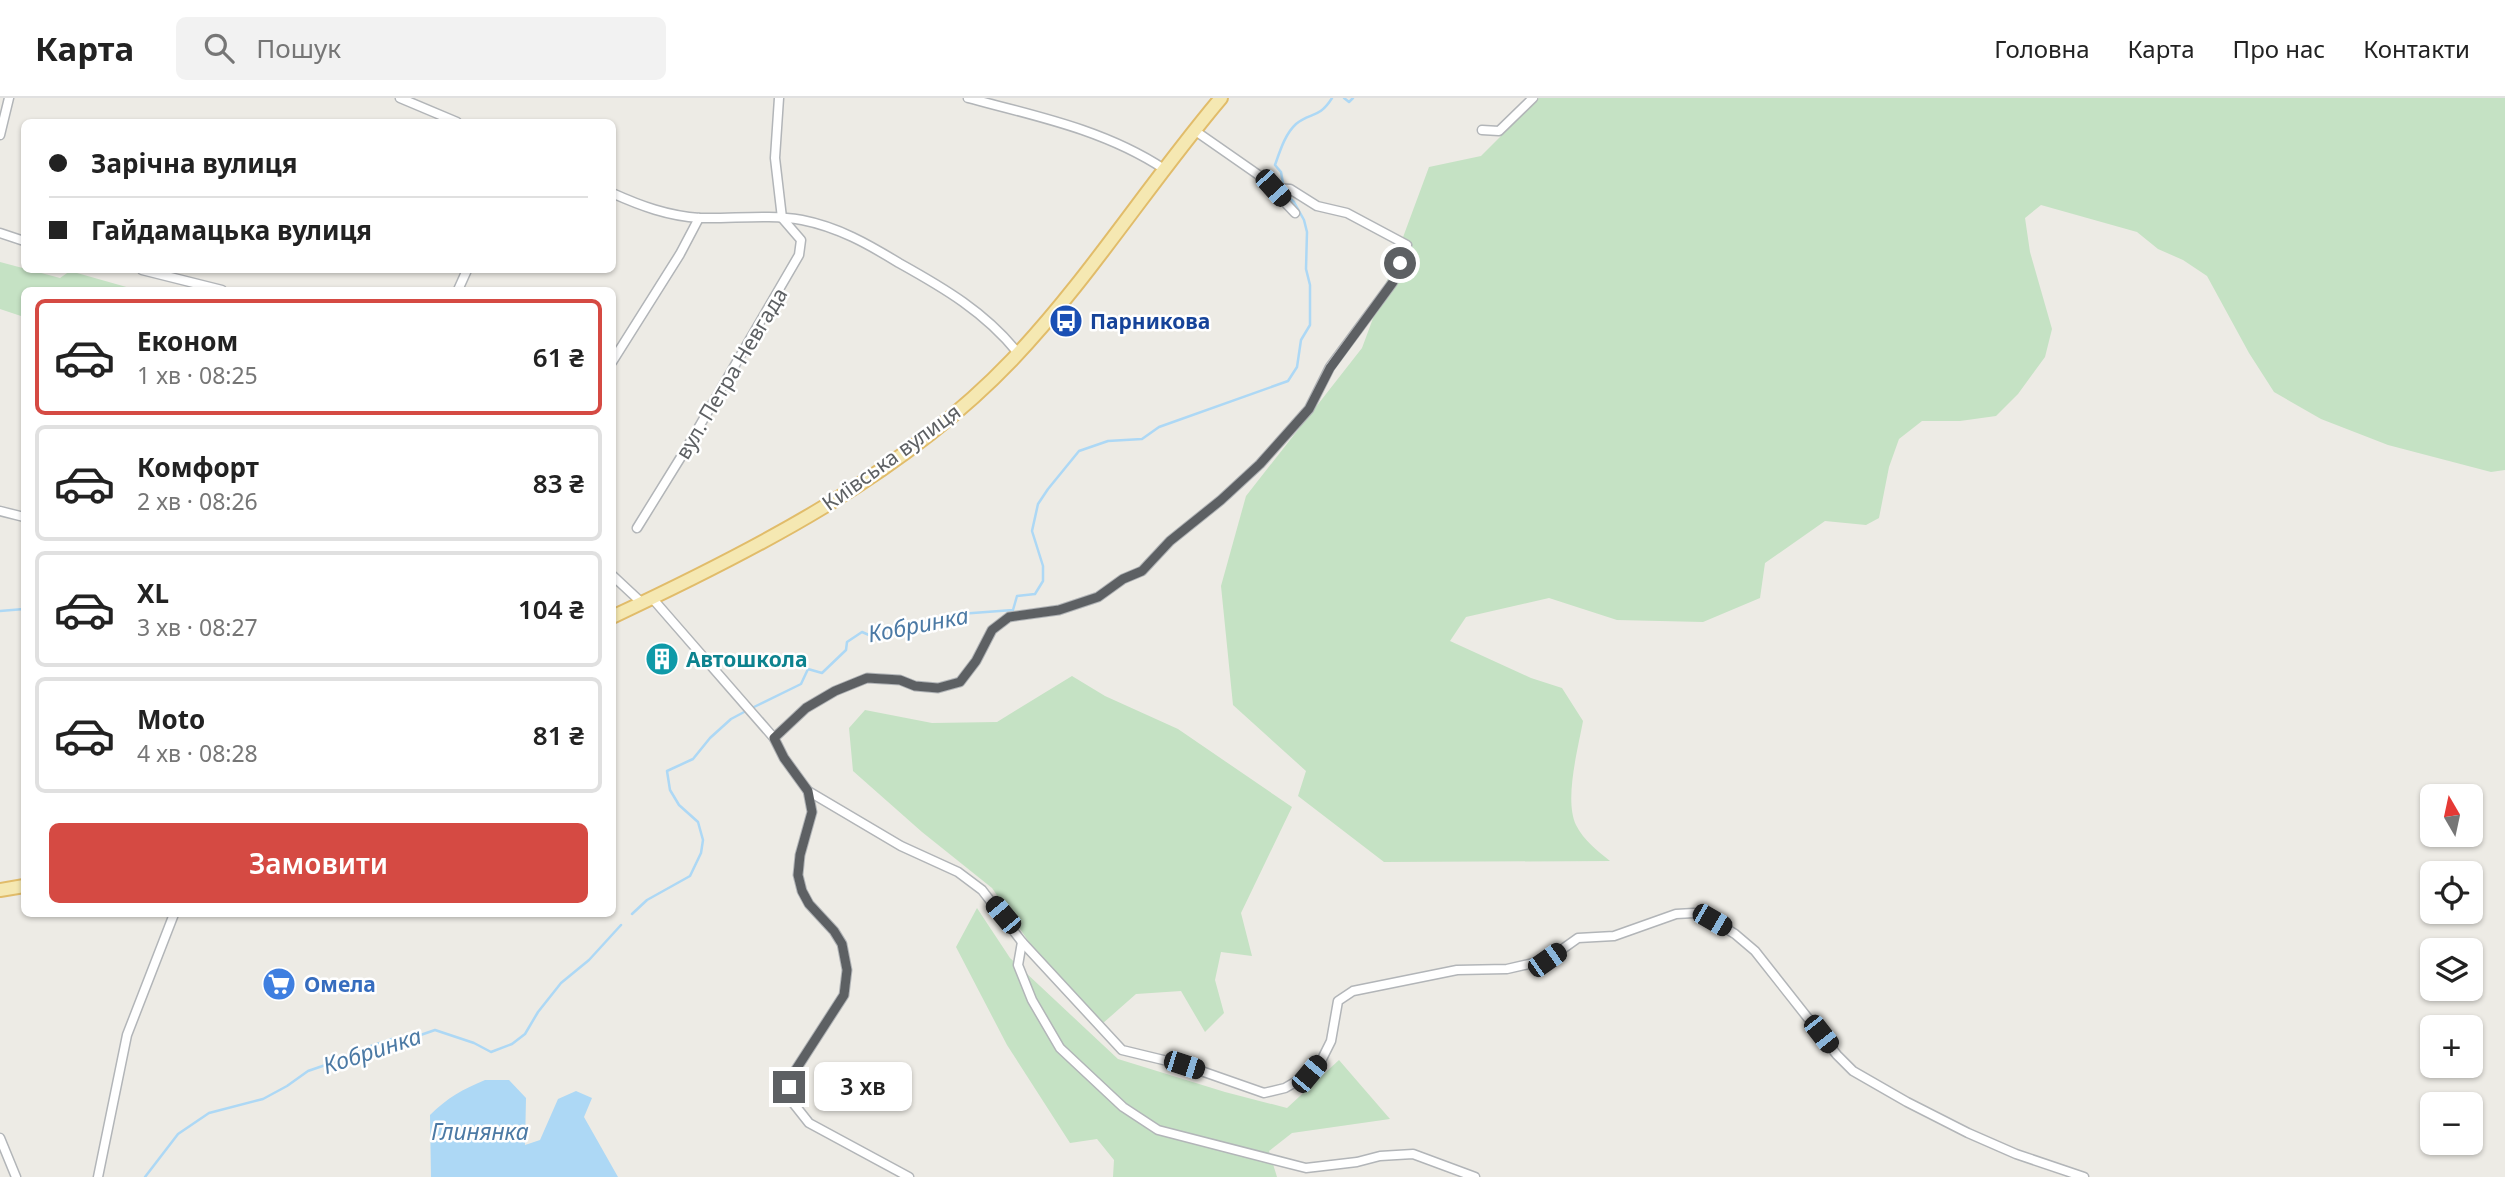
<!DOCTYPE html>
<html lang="uk">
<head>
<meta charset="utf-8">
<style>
	body { margin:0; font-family:"Noto Sans",sans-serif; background:#f2f2f2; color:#222; height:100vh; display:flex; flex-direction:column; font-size:26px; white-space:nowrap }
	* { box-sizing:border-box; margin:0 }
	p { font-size:23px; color:#767676 }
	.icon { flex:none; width:38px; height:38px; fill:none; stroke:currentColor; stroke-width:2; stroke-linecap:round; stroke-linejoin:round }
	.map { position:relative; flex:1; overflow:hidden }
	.sheet { position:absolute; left:21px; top:189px; width:595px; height:630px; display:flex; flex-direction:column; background:#fff; border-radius:10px; box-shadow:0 2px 5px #0004 }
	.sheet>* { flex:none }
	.guide { position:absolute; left:21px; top:21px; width:595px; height:154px; border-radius:10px; box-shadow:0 2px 5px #0004; display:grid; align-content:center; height:154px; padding:0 28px; background:#fff }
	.needle { width:46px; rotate:351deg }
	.buttons { position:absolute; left:2420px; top:686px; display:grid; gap:14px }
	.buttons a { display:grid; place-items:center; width:63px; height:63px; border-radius:10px; background:#fff; box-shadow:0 2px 5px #0004; font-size:35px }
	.end { position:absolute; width:32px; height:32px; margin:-16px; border:9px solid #5d6063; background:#fff; box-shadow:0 0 0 4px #fff }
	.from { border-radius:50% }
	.bubble { position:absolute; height:49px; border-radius:10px; background:#fff; box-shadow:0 2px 5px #0004; font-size:23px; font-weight:600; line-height:49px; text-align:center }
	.car { position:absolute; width:21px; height:42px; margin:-21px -10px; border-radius:9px; box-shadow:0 0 5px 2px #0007; background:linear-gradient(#222 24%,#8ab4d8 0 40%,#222 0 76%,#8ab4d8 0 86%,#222 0) }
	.guide b { display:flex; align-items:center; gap:24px; height:66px; font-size:26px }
	.guide b+b { border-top:2px solid #e0e0e0 }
	.guide i { width:18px; height:18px; background:#222 }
	ul { padding:12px 0 0; list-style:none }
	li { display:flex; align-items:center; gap:21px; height:116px; margin:0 14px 10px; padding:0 14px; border:4px solid #e0e0e0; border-radius:10px }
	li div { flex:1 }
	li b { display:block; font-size:26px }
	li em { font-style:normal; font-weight:600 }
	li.active { border-color:#d54a43 }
	li>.icon { width:63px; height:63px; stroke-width:1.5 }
	.action { display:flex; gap:14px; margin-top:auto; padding:14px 28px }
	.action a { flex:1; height:80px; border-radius:10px; background:#d54a43; color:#fff; font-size:28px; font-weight:600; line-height:80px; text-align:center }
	header { display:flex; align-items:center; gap:42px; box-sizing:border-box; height:98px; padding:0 35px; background:#fff; border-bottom:2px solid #e0e0e0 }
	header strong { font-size:33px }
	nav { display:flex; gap:38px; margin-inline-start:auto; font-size:24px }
	.search { width:490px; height:63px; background:#f2f2f2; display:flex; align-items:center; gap:18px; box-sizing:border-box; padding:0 24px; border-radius:10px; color:#767676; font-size:26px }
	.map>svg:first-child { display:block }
	.green { fill:#c5e2c4 }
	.water { fill:#add8f5 }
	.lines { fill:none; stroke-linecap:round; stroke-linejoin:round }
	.stream { stroke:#add8f5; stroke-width:2.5 }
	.street-casing { stroke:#b2b5b8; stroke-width:11 }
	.primary-casing { stroke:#e1bc6a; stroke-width:16 }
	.street { stroke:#fff; stroke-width:8 }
	.primary { stroke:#f5e8b2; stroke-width:12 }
	.route { stroke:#5d6063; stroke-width:9 }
	.labels { text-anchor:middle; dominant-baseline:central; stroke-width:5; stroke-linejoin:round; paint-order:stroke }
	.transit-label { font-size:21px; font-weight:bold; fill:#164399; stroke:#fff; text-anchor:start }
	.street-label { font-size:21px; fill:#5d6063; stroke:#fff }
	.culture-label { font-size:21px; font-weight:bold; fill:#0d838f; stroke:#fff; text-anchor:start }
	.shop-label { font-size:21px; font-weight:bold; fill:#366cbe; stroke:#fff; text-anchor:start }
	.water-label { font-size:23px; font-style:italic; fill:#4c7aa5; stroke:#fff }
</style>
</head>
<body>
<header>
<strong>Карта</strong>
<div class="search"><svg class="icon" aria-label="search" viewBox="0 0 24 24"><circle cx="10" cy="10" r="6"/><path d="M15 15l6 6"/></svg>Пошук</div>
<nav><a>Головна</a><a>Карта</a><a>Про нас</a><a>Контакти</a></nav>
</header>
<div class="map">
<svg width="2505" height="1079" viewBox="0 0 2505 1079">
	<rect width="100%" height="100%" fill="#edebe5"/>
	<g class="green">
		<path d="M 1539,0 L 2505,0 L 2505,372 L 2491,374 L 2388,347 L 2321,321 L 2274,294 L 2249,255 L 2207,178 L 2183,162 L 2158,151 L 2137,134 L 2041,107 L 2025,120 L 2030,154 L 2052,231 L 2045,259 L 2018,296 L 1996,318 L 1960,323 L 1922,323 L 1899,341 L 1889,369 L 1879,420 L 1866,427 L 1825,423 L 1765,465 L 1760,500 L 1703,524 L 1617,522 L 1549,500 L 1466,519 L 1450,543 L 1531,580 L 1562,590 L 1583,623 C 1578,651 1564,702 1576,727 C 1584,743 1598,753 1610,763 L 1384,764 L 1298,698 L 1306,673 L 1233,607 L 1221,488 L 1246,398 L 1362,250 L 1429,69 L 1481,58 Z"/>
		<path d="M 0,164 L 60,180 L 70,173 L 137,192 L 24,192 L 24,219 L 0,211 Z"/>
		<path d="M 1072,578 L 1105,598 L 1178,631 L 1292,709 L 1241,815 L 1252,858 L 1221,854 L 1215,882 L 1224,915 L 1205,934 L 1181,893 L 1136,896 L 1102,926 L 1031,847 L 992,790 L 922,734 L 853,673 L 849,630 L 865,612 L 932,625 L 997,624 Z"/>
		<path d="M 977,810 L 1010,860 L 1118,961 L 1225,994 L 1287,1010 L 1339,962 L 1390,1021 L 1292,1035 L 1269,1053 L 1277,1079 L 1113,1079 L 1114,1062 L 1097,1041 L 1070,1045 L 1007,947 L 956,849 Z"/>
	</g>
	<path class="water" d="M 485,982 L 509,982 L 526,1000 L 525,1047 L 540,1042 L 558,1001 L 576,993 L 592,1000 L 584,1019 L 618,1079 L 431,1079 L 430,1017 C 447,1000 463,991 485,982 Z"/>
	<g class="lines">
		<g class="stream">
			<path d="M 1344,0 L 1349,4 L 1353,0"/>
			<path d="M 0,513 L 24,511"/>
			<path d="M 752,610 L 801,586 L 808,571 L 822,575 L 846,552 L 847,544 L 862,534 L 869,537 L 895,529 L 930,524 L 946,517 L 1013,512 L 1017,498 L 1035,496 L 1043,483 L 1043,468 L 1032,433 L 1038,406 L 1048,391 L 1079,353 L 1108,343 L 1142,341 L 1159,329 L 1288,283 L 1297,269 L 1301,242 L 1310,227 L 1310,187 L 1306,171 L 1307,134 L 1304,122 L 1294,104 L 1285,96 L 1281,74 L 1275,67 C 1280,53 1285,36 1296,26 C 1310,14 1319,21 1332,0"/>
			<path d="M 632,816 L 647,802 L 690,778 L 701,755 L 703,742 L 698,724 L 679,707 L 670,692 L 667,673 L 693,661 L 710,640 L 731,621 L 746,613"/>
			<path d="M 145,1079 L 178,1036 L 209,1015 L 263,1001 L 287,988 L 308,973 L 337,963 L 356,953 L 392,941 L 409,941 L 435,932 L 474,945 L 491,954 L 512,946 L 525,936 L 538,914 L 561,885 L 589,862 L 621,827"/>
		</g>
		<defs>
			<g id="street">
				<path d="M 400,0 L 457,24"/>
				<path d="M 968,0 C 1036,18 1105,32 1164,71"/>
				<path d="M 1194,32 L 1260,78 L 1295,115"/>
				<path d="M 1482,32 L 1499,33 L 1533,0"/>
				<path d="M 0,37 L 9,0"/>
				<path d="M 612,95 C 641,108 668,118 700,120 C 733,121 768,116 802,122 C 838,129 868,146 899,165 C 944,190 985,214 1018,255"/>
				<path d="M 0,135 L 24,143"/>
				<path d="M 142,172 L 222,192"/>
				<path d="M 458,192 L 467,172"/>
				<path d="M 612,264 L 680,156 L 699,120"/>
				<path d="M 0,413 L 24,419"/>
				<path d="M 637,430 L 689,346 L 799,157 L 801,142 L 782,120 L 775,60 L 779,0"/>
				<path d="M 612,477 L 642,505"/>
				<path d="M 652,500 L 774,640 L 784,660 L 808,693 L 901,748 L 958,774 L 982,792 L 1022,844 L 1018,867 L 1032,902 L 1060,950 L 1123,1009 L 1158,1032 L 1306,1070 L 1357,1064 L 1380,1058 L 1413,1056 L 1475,1079"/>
				<path d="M 774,640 L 806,610 L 835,593 L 867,580 L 900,582 L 915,588 L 938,590 L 960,584 L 976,563 L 992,532 L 1009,519 L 1059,512 L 1098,499 L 1123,481 L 1142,473 L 1170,443 L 1221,402 L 1260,366 L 1309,311 L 1330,269 L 1393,184 L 1407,147 L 1347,115 L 1317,108 L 1290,91 L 1273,90"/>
				<path d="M 808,693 L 812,714 L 800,757 L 798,777 L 802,793 L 809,806 L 834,833 L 842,846 L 847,872 L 844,897 L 793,976 L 789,989 L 790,1001 L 809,1025 L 909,1079"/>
				<path d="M 1022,844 L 1122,952 L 1184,967 L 1264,995 L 1285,990 L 1309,976 L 1322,961 L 1331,943 L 1338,903 L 1353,893 L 1457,872 L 1507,871 L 1547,862 L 1578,840 L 1614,838 L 1676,816 L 1694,815 L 1712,822 L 1735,836 L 1755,853 L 1837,957 L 1853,973 L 1907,1004 L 1968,1035 L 2016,1056 L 2084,1079"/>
				<path d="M 0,1040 L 16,1079"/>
				<path d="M 98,1079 L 127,937 L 174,816"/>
			</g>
			<g id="primary">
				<path d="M 612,519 C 755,452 902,377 1012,262 C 1089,181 1149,85 1221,0"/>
				<path d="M 0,792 L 24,788"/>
			</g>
		</defs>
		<use href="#street" class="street-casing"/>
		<use href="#primary" class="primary-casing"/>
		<use href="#street" class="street"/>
		<use href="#primary" class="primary"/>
	</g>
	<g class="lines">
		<path class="route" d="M 789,989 L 793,976 L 844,897 L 847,872 L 842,846 L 834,833 L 809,806 L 802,793 L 798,777 L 800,757 L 812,714 L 808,693 L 784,660 L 774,640 L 806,610 L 835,593 L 867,580 L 900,582 L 915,588 L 938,590 L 960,584 L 976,563 L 992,532 L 1009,519 L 1059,512 L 1098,499 L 1123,481 L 1142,473 L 1170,443 L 1221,402 L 1260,366 L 1309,311 L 1330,270 L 1393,184 L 1400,165"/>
	</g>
	<defs>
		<symbol id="bus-disc" viewBox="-11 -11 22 22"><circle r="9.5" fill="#1a4fb4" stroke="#fff"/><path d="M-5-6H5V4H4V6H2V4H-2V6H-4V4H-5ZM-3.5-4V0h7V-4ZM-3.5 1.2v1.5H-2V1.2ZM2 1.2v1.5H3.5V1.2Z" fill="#fff"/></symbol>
		<symbol id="building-disc" viewBox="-11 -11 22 22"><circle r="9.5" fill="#0f9aa8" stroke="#fff"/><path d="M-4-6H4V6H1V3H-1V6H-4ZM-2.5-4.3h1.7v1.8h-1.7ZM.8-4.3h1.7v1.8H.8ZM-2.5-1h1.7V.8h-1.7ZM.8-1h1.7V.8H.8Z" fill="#fff"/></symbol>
		<symbol id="supermarket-disc" viewBox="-11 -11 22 22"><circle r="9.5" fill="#3f7fe0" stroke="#fff"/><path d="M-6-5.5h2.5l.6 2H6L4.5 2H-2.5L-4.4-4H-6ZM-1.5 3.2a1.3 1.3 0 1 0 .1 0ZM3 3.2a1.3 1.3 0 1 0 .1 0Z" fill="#fff"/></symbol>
	</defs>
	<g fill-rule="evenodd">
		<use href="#bus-disc" x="1047" y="204" width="38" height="38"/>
		<use href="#building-disc" x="643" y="542" width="38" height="38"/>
		<use href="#supermarket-disc" x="260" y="867" width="38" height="38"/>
	</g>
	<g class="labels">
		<g class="transit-label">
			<text x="1090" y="223">Парникова</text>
		</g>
		<g class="street-label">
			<text transform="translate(731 275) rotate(-59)">вул. Петра Невгада</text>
			<text transform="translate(891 359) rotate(-36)">Київська вулиця</text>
		</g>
		<g class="culture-label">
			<text x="686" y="561">Автошкола</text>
		</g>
		<g class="shop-label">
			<text x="304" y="886">Омела</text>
		</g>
		<g class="water-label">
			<text transform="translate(918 526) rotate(-11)">Кобринка</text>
			<text transform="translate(372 952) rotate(-18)">Кобринка</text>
			<text x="480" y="1033">Глинянка</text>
		</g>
	</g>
</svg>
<div class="buttons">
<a><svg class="needle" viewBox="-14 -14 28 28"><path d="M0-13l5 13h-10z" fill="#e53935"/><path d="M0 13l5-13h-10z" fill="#767676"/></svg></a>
<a><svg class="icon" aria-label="locate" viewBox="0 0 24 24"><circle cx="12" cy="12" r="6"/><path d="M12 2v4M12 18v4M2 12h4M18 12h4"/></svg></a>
<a><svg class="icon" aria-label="layers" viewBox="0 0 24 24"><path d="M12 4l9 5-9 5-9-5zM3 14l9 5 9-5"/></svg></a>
<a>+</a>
<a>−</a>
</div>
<i class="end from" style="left:1400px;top:165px"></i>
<i class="end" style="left:789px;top:989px"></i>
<div class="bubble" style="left:814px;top:964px;width:98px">3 хв</div>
<i class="car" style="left:1273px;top:90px;rotate:138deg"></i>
<i class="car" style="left:1003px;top:817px;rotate:320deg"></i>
<i class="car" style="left:1712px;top:822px;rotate:120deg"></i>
<i class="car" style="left:1547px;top:862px;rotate:55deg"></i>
<i class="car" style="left:1821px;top:936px;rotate:142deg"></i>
<i class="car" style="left:1184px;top:967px;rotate:108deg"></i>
<i class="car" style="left:1309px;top:976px;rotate:40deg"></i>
<div class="guide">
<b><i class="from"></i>Зарічна вулиця</b>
<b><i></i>Гайдамацька вулиця</b>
</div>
<section class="sheet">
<ul>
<li class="active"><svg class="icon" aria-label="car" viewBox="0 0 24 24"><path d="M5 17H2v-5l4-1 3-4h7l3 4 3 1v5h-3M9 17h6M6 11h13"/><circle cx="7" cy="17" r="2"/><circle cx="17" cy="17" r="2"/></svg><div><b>Економ</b><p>1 хв · 08:25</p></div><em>61 ₴</em></li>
<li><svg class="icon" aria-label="car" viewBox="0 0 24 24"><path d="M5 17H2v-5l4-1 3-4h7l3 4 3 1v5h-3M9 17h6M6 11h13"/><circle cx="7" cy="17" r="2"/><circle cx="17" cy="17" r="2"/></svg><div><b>Комфорт</b><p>2 хв · 08:26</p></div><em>83 ₴</em></li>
<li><svg class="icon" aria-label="car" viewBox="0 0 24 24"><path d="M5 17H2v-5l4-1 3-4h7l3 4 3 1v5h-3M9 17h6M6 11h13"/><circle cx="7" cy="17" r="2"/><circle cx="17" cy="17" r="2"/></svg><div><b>XL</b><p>3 хв · 08:27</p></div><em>104 ₴</em></li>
<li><svg class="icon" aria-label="car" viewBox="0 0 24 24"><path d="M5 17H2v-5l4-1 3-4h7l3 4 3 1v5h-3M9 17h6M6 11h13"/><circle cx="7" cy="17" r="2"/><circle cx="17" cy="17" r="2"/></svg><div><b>Moto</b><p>4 хв · 08:28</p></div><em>81 ₴</em></li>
</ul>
<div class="action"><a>Замовити</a></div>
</section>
</div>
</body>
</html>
